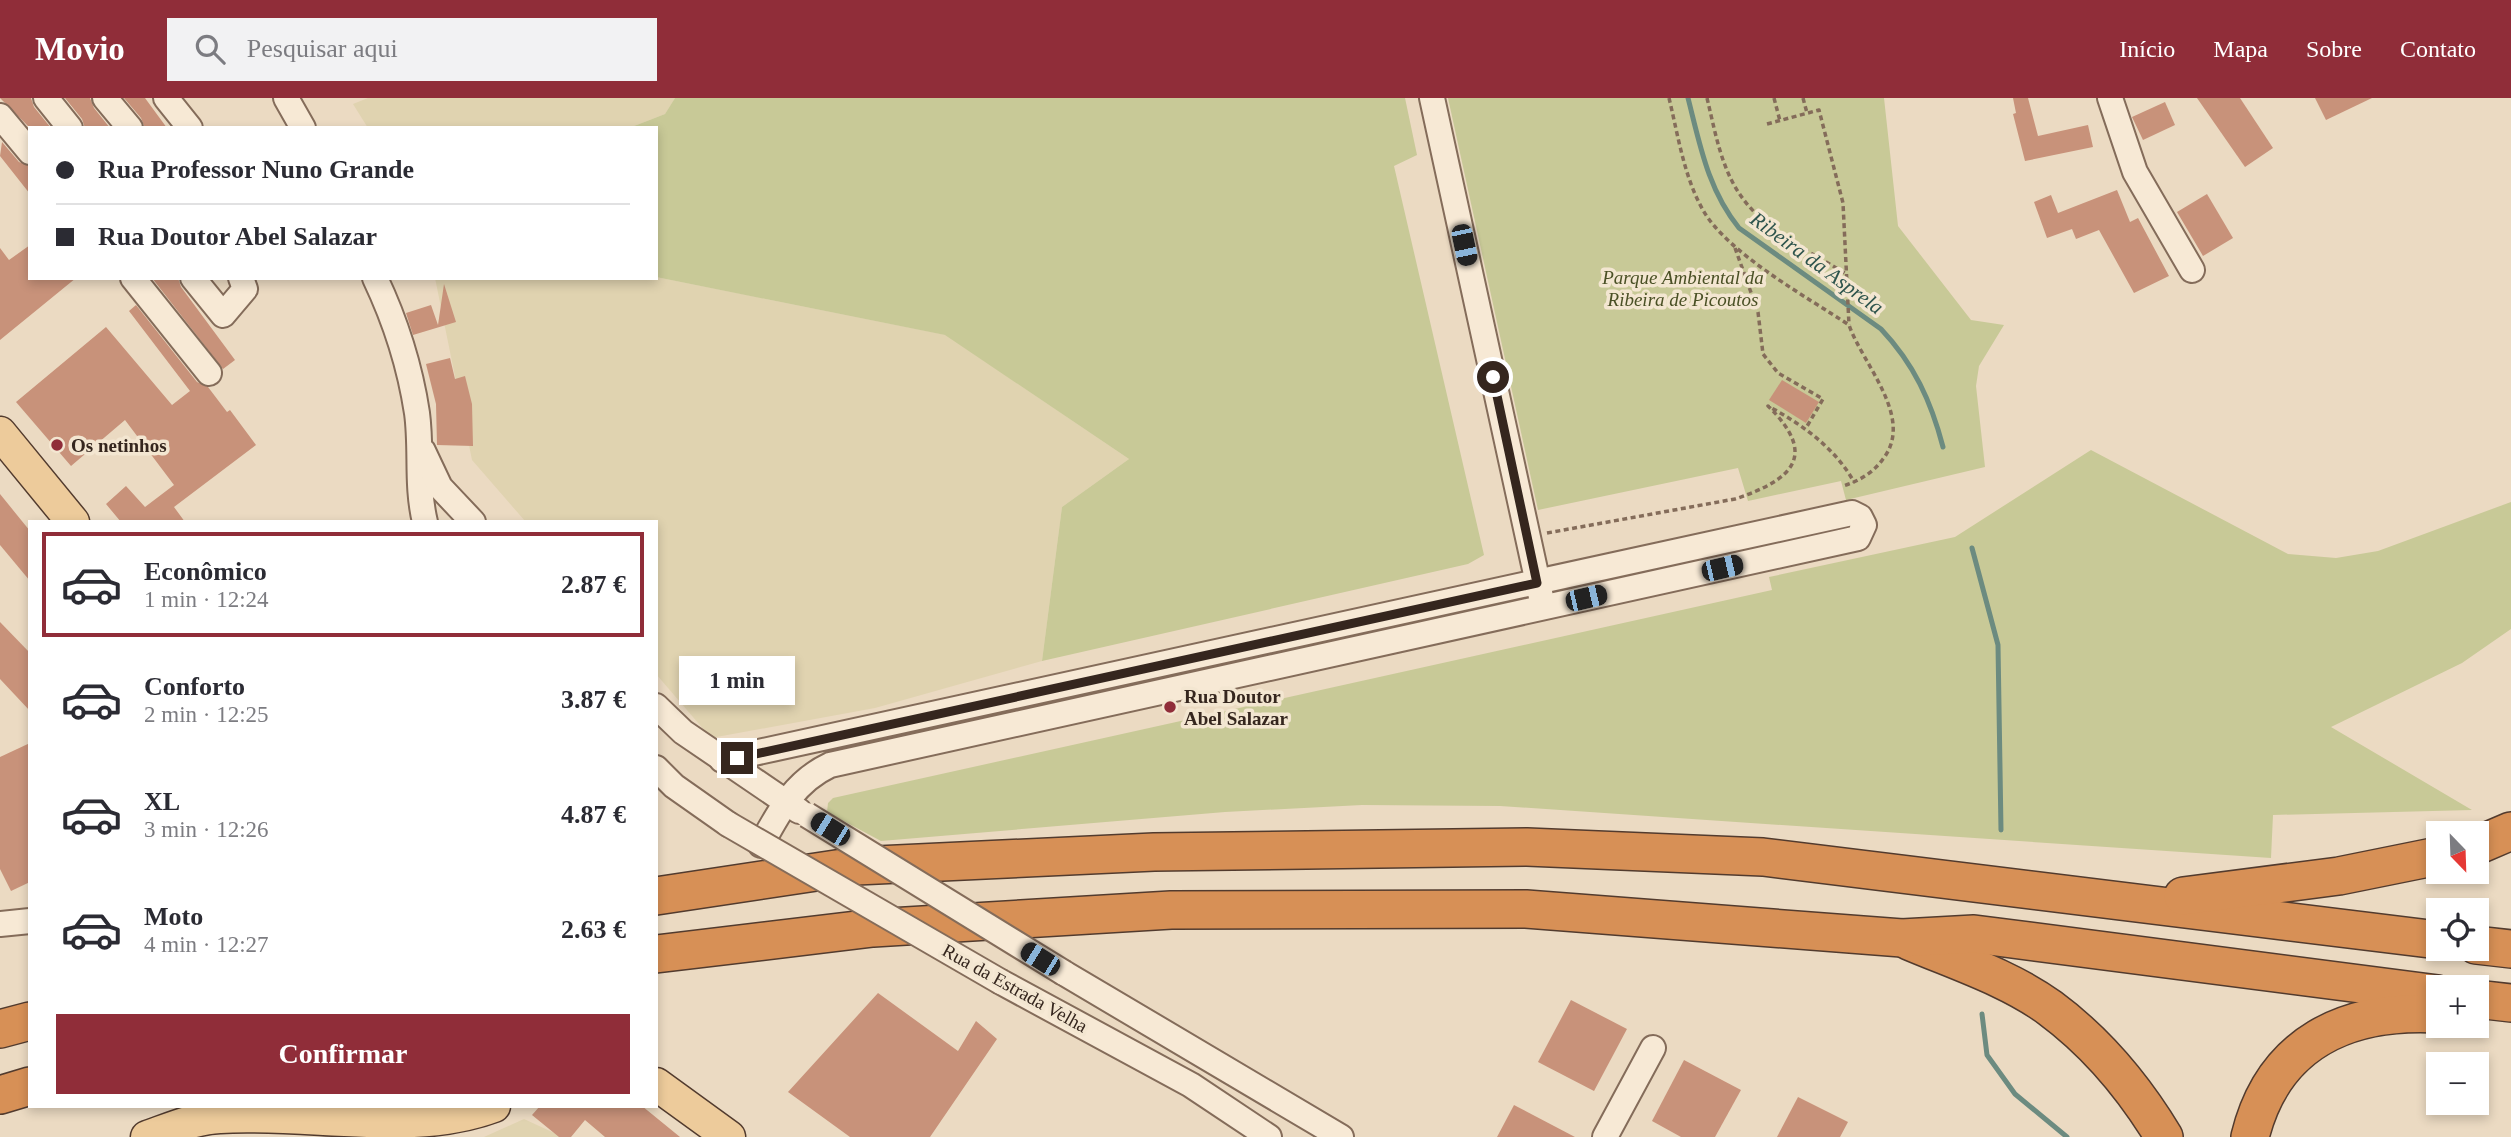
<!DOCTYPE html>
<html lang="pt">
<head>
<meta charset="utf-8">
<style>
	body { margin:0; font-family:"Times New Roman",serif; background:#f2f2f3; color:#2b2b33; height:100vh; display:flex; flex-direction:column; font-size:26px; white-space:nowrap }
	* { box-sizing:border-box; margin:0 }
	p { font-size:23px; color:#7c7c81 }
	.icon { flex:none; width:38px; height:38px; fill:none; stroke:currentColor; stroke-width:2; stroke-linecap:round; stroke-linejoin:round }
	.map { position:relative; flex:1; overflow:hidden }
	.side { position:absolute; left:28px; top:422px; width:630px; height:588px; display:flex; flex-direction:column; background:#fff; border-radius:0px; box-shadow:0 4px 10px #0003 }
	.side>* { flex:none }
	.banner { position:absolute; left:28px; top:28px; width:630px; height:154px; border-radius:0px; box-shadow:0 4px 10px #0003; display:grid; align-content:center; height:154px; padding:0 28px; background:#fff }
	.needle { width:46px; rotate:157deg }
	.buttons { position:absolute; left:2426px; top:723px; display:grid; gap:14px }
	.buttons a { display:grid; place-items:center; width:63px; height:63px; border-radius:0px; background:#fff; box-shadow:0 4px 10px #0003; font-size:35px }
	.end { position:absolute; width:32px; height:32px; margin:-16px; border:9px solid #35261e; background:#fff; box-shadow:0 0 0 4px #fff }
	.from { border-radius:50% }
	.bubble { position:absolute; height:49px; border-radius:0px; background:#fff; box-shadow:0 4px 10px #0003; font-size:23px; font-weight:800; line-height:49px; text-align:center }
	.car { position:absolute; width:21px; height:42px; margin:-21px -10px; border-radius:9px; box-shadow:0 0 5px 2px #0007; background:linear-gradient(#222 24%,#8ab4d8 0 40%,#222 0 76%,#8ab4d8 0 86%,#222 0) }
	.banner b { display:flex; align-items:center; gap:24px; height:66px; font-size:26px }
	.banner b+b { border-top:2px solid #e1e1e2 }
	.banner i { width:18px; height:18px; background:#2b2b33 }
	ul { padding:12px 0 0; list-style:none }
	li { display:flex; align-items:center; gap:21px; height:105px; margin:0 14px 10px; padding:0 14px; border:4px solid transparent; border-radius:0px }
	li div { flex:1 }
	li b { display:block; font-size:26px }
	li em { font-style:normal; font-weight:800 }
	li.on { border-color:#902d39 }
	li>.icon { width:63px; height:63px; stroke-width:1.5 }
	.button { display:flex; gap:14px; margin-top:auto; padding:14px 28px }
	.button a { flex:1; height:80px; border-radius:0px; background:#902d39; color:#fff; font-size:28px; font-weight:800; line-height:80px; text-align:center }
	header { display:flex; align-items:center; gap:42px; box-sizing:border-box; height:98px; padding:0 35px; background:#902d39; color:#fff }
	header strong { font-size:33px }
	nav { display:flex; gap:38px; margin-inline-start:auto; font-size:24px }
	.search { width:490px; height:63px; background:#f2f2f3; display:flex; align-items:center; gap:18px; box-sizing:border-box; padding:0 24px; border-radius:0px; color:#7c7c81; font-size:26px }
	.map>svg:first-child { display:block }
	.farmland { fill:#e0d3b0 }
	.green { fill:#c8c997 }
	.lines { fill:none; stroke-linecap:round; stroke-linejoin:round }
	.stream { stroke:#6c8b80; stroke-width:5 }
	.building { fill:#c8927a }
	.minor-casing { stroke:#846c5a; stroke-width:28 }
	.major-casing { stroke:#523b2e; stroke-width:35 }
	.highway-casing { stroke:#523b2e; stroke-width:40 }
	.path { stroke:#846c5a; stroke-width:3.5; stroke-dasharray:5 3.5; stroke-linecap:butt }
	.minor { stroke:#f7e9d5; stroke-width:24 }
	.major { stroke:#edcb9b; stroke-width:32 }
	.highway { stroke:#d79056; stroke-width:37 }
	.minor-bridge-casing { stroke:#846c5a; stroke-width:28; stroke-linecap:butt }
	.minor-bridge { stroke:#f7e9d5; stroke-width:24 }
	.route { stroke:#35261e; stroke-width:9 }
	.poi-dot { fill:#902d39; stroke:#f3e6d1; stroke-width:2.5 }
	.labels { text-anchor:middle; dominant-baseline:central; stroke-width:7; stroke-linejoin:round; paint-order:stroke }
	.park-label { font-size:19px; font-style:italic; fill:#4a5025; stroke:#f3e6d1 }
	.poi-label { font-size:19px; font-weight:bold; fill:#35261e; stroke:#f3e6d1; text-anchor:start }
	.street-label { font-size:19px; fill:#35261e; stroke:#f3e6d1 }
	.water-label { font-size:21px; font-style:italic; fill:#2e544d; stroke:#f3e6d1 }
</style>
</head>
<body>
<header>
<strong>Movio</strong>
<div class="search"><svg class="icon" aria-label="search" viewBox="0 0 24 24"><circle cx="10" cy="10" r="6"/><path d="M15 15l6 6"/></svg>Pesquisar aqui</div>
<nav><a>Início</a><a>Mapa</a><a>Sobre</a><a>Contato</a></nav>
</header>
<div class="map">
<svg width="2511" height="1039" viewBox="0 0 2511 1039">
	<rect width="100%" height="100%" fill="#ebdac2"/>
	<g class="farmland">
		<path d="M 368,0 L 675,0 L 665,16 L 629,30 L 368,30 L 353,6 Z"/>
		<path d="M 656,179 L 946,237 L 1129,361 L 1062,409 L 1042,563 L 875,610 L 711,640 L 656,576 L 656,424 L 525,423 L 472,362 L 435,180 Z"/>
		<path d="M 524,1021 L 563,1039 L 484,1039 Z"/>
	</g>
	<g class="green">
		<path d="M 675,0 L 1405,0 L 1417,57 L 1394,68 L 1484,457 L 1468,466 L 1042,563 L 1062,409 L 1129,361 L 945,237 L 656,179 L 656,30 L 629,30 L 665,16 Z"/>
		<path d="M 1448,0 L 1884,0 L 1898,128 L 1971,222 L 2004,227 L 1979,268 L 1976,288 L 1985,369 L 1846,402 L 1841,383 L 1748,403 L 1738,370 L 1538,412 Z"/>
		<path d="M 2091,352 L 2288,456 L 2336,460 L 2378,453 L 2511,404 L 2511,531 L 2462,565 L 2331,629 L 2472,712 L 2273,717 L 2271,760 L 1500,708 L 1362,707 L 1225,714 L 881,743 L 827,714 L 828,705 L 833,700 L 1772,492 L 1769,479 L 1955,439 Z"/>
	</g>
	<g class="lines">
		<g class="stream">
			<path d="M 1688,0 C 1700,47 1708,92 1739,130 L 1881,231 C 1914,266 1931,303 1943,349"/>
			<path d="M 1972,450 L 1998,547 L 2001,732"/>
			<path d="M 1982,916 L 1987,957 L 2015,996 L 2067,1039"/>
		</g>
	</g>
	<g class="building">
		<path d="M 0,0 L 31,0 L 34,9 L 51,30 L 30,30 Z"/>
		<path d="M 65,0 L 90,0 L 94,10 L 110,30 L 85,30 L 82,21 Z"/>
		<path d="M 124,0 L 145,0 L 167,30 L 145,30 L 141,20 Z"/>
		<path d="M 2013,0 L 2028,0 L 2038,38 L 2088,27 L 2093,49 L 2025,63 L 2013,16 L 2016,15 Z"/>
		<path d="M 2197,0 L 2240,0 L 2273,50 L 2245,69 Z"/>
		<path d="M 2315,0 L 2372,0 L 2326,22 Z"/>
		<path d="M 2165,4 L 2175,27 L 2143,42 L 2132,19 Z"/>
		<path d="M 2,44 L 19,64 L 30,68 L 30,96 L 0,58 Z"/>
		<path d="M 2117,92 L 2130,124 L 2138,120 L 2169,178 L 2134,195 L 2099,132 L 2076,141 L 2072,131 L 2047,140 L 2034,104 L 2051,97 L 2058,115 Z"/>
		<path d="M 2207,96 L 2233,140 L 2203,158 L 2177,114 Z"/>
		<path d="M 30,147 L 30,180 L 76,180 L 0,242 L 0,150 L 9,162 Z"/>
		<path d="M 152,180 L 178,180 L 181,189 L 235,262 L 223,271 Z"/>
		<path d="M 444,186 L 456,224 L 413,237 L 406,215 L 431,207 L 438,227 Z"/>
		<path d="M 136,207 L 197,284 L 208,289 L 227,314 L 230,312 L 256,347 L 174,409 L 185,424 L 121,424 L 106,406 L 126,388 L 145,409 L 174,387 L 125,322 L 71,368 L 16,304 L 106,229 L 172,307 L 190,293 L 129,213 Z"/>
		<path d="M 450,260 L 455,281 L 465,278 L 472,306 L 473,348 L 437,347 L 436,306 L 426,266 Z"/>
		<path d="M 1782,282 L 1819,304 L 1806,325 L 1769,302 Z"/>
		<path d="M 0,396 L 30,433 L 30,483 L 0,447 Z"/>
		<path d="M 0,524 L 30,555 L 30,613 L 0,581 Z"/>
		<path d="M 30,645 L 30,784 L 11,793 L 0,771 L 0,659 Z"/>
		<path d="M 878,895 L 958,953 L 976,923 L 997,941 L 930,1039 L 850,1039 L 788,994 Z"/>
		<path d="M 1571,902 L 1627,931 L 1594,993 L 1538,964 Z"/>
		<path d="M 1684,962 L 1741,992 L 1715,1039 L 1681,1039 L 1652,1023 Z"/>
		<path d="M 1798,999 L 1848,1024 L 1840,1039 L 1777,1039 Z"/>
		<path d="M 1514,1007 L 1575,1039 L 1497,1039 Z"/>
		<path d="M 540,1008 L 642,1008 L 680,1039 L 605,1039 L 585,1022 L 571,1039 L 559,1039 L 532,1017 Z"/>
	</g>
	<g class="lines">
		<defs>
			<g id="minor">
				<path d="M 46,0 L 70,30"/>
				<path d="M 105,0 L 130,30"/>
				<path d="M 166,0 L 190,30"/>
				<path d="M 286,0 L 303,30"/>
				<path d="M 1432,0 L 1541,499"/>
				<path d="M 2110,0 L 2135,74 L 2192,172"/>
				<path d="M 0,18 L 30,54"/>
				<path d="M 133,180 L 209,275"/>
				<path d="M 193,180 L 223,217 L 245,191 L 241,180"/>
				<path d="M 375,180 C 395,222 410,269 417,315 C 422,352 416,387 425,424"/>
				<path d="M 423,353 L 440,389 L 473,424"/>
				<path d="M 656,608 L 683,634 L 799,713"/>
				<path d="M 722,662 L 1852,415 L 1860,419 L 1864,427 L 1858,440 L 830,667 C 794,684 779,714 761,747"/>
				<path d="M 656,670 L 674,688 L 728,726"/>
				<path d="M 0,826 L 30,823"/>
				<path d="M 1064,875 L 1341,1039"/>
				<path d="M 1001,884 L 1191,987 L 1269,1039"/>
				<path d="M 1605,1039 L 1653,950"/>
			</g>
			<g id="major">
				<path d="M 0,335 L 73,424"/>
				<path d="M 656,986 L 729,1039"/>
				<path d="M 147,1039 C 170,1031 195,1020 220,1019 C 309,1013 412,1039 494,1008"/>
			</g>
			<g id="highway">
				<path d="M 2476,748 L 2511,733"/>
				<path d="M 656,798 L 856,768 L 1154,754 L 1527,749 L 1763,759 L 2438,842"/>
				<path d="M 2183,798 L 2339,778 L 2438,758"/>
				<path d="M 1909,843 C 1956,863 2009,880 2050,910 C 2096,944 2135,991 2164,1039"/>
				<path d="M 2476,847 L 2511,851"/>
				<path d="M 656,856 L 873,830 L 1171,812 L 1526,811 L 1902,840 L 1974,836 L 2438,896"/>
				<path d="M 2476,901 L 2511,905"/>
				<path d="M 0,931 L 30,923"/>
				<path d="M 0,997 L 30,988"/>
				<path d="M 2250,1039 C 2273,945 2346,911 2438,916"/>
			</g>
		</defs>
		<use href="#minor" class="minor-casing"/>
		<use href="#major" class="major-casing"/>
		<use href="#highway" class="highway-casing"/>
		<g class="path">
			<path d="M 1669,0 C 1678,37 1684,79 1703,112 C 1727,155 1807,199 1849,227 C 1863,267 1915,320 1883,361 C 1873,375 1859,383 1843,388"/>
			<path d="M 1707,0 C 1715,33 1721,70 1741,98 C 1765,133 1811,154 1846,176"/>
			<path d="M 1774,0 L 1780,23"/>
			<path d="M 1803,0 L 1807,15"/>
			<path d="M 1767,26 L 1819,12 L 1843,105 L 1849,227"/>
			<path d="M 1735,150 L 1758,214 L 1763,256 L 1778,275 L 1823,301 L 1806,330"/>
			<path d="M 1547,435 L 1735,401 C 1792,382 1819,358 1768,308 C 1803,327 1835,350 1854,384"/>
		</g>
		<use href="#minor" class="minor"/>
		<use href="#major" class="major"/>
		<use href="#highway" class="highway"/>
		<defs>
			<g id="minor-bridge">
				<path d="M 807,717 L 1064,875"/>
				<path d="M 728,726 L 1001,884"/>
			</g>
		</defs>
		<use href="#minor-bridge" class="minor-bridge-casing"/>
		<use href="#minor-bridge" class="minor-bridge"/>
	</g>
	<g class="lines">
		<path class="route" d="M 737,660 L 1537,485 L 1493,279"/>
	</g>
	<g class="poi-dot">
		<circle cx="57" cy="347" r="7"/>
		<circle cx="1170" cy="609" r="7"/>
	</g>
	<g class="labels">
		<g class="park-label">
			<text x="1683" y="179">Parque Ambiental da<tspan x="1683" dy="22">Ribeira de Picoutos</tspan></text>
		</g>
		<g class="poi-label">
			<text x="71" y="347">Os netinhos</text>
			<text x="1184" y="598">Rua Doutor<tspan x="1184" dy="22">Abel Salazar</tspan></text>
		</g>
		<g class="street-label">
			<text transform="translate(1015 890) rotate(29)">Rua da Estrada Velha</text>
		</g>
		<g class="water-label">
			<text transform="translate(1817 165) rotate(36)">Ribeira da Asprela</text>
		</g>
	</g>
</svg>
<div class="buttons">
<a><svg class="needle" viewBox="-14 -14 28 28"><path d="M0-13l5 13h-10z" fill="#e53935"/><path d="M0 13l5-13h-10z" fill="#7c7c81"/></svg></a>
<a><svg class="icon" aria-label="locate" viewBox="0 0 24 24"><circle cx="12" cy="12" r="6"/><path d="M12 2v4M12 18v4M2 12h4M18 12h4"/></svg></a>
<a>+</a>
<a>−</a>
</div>
<i class="end from" style="left:1493px;top:279px"></i>
<i class="end" style="left:737px;top:660px"></i>
<div class="bubble" style="left:679px;top:558px;width:116px">1 min</div>
<i class="car" style="left:1464px;top:147px;rotate:168deg"></i>
<i class="car" style="left:1722px;top:470px;rotate:77deg"></i>
<i class="car" style="left:1586px;top:500px;rotate:77deg"></i>
<i class="car" style="left:830px;top:731px;rotate:302deg"></i>
<i class="car" style="left:1040px;top:861px;rotate:302deg"></i>
<div class="banner">
<b><i class="from"></i>Rua Professor Nuno Grande</b>
<b><i></i>Rua Doutor Abel Salazar</b>
</div>
<section class="side">
<ul>
<li class="on"><svg class="icon" aria-label="car" viewBox="0 0 24 24"><path d="M5 17H2v-5l4-1 3-4h7l3 4 3 1v5h-3M9 17h6M6 11h13"/><circle cx="7" cy="17" r="2"/><circle cx="17" cy="17" r="2"/></svg><div><b>Econômico</b><p>1 min · 12:24</p></div><em>2.87 €</em></li>
<li><svg class="icon" aria-label="car" viewBox="0 0 24 24"><path d="M5 17H2v-5l4-1 3-4h7l3 4 3 1v5h-3M9 17h6M6 11h13"/><circle cx="7" cy="17" r="2"/><circle cx="17" cy="17" r="2"/></svg><div><b>Conforto</b><p>2 min · 12:25</p></div><em>3.87 €</em></li>
<li><svg class="icon" aria-label="car" viewBox="0 0 24 24"><path d="M5 17H2v-5l4-1 3-4h7l3 4 3 1v5h-3M9 17h6M6 11h13"/><circle cx="7" cy="17" r="2"/><circle cx="17" cy="17" r="2"/></svg><div><b>XL</b><p>3 min · 12:26</p></div><em>4.87 €</em></li>
<li><svg class="icon" aria-label="car" viewBox="0 0 24 24"><path d="M5 17H2v-5l4-1 3-4h7l3 4 3 1v5h-3M9 17h6M6 11h13"/><circle cx="7" cy="17" r="2"/><circle cx="17" cy="17" r="2"/></svg><div><b>Moto</b><p>4 min · 12:27</p></div><em>2.63 €</em></li>
</ul>
<div class="button"><a>Confirmar</a></div>
</section>
</div>
</body>
</html>
